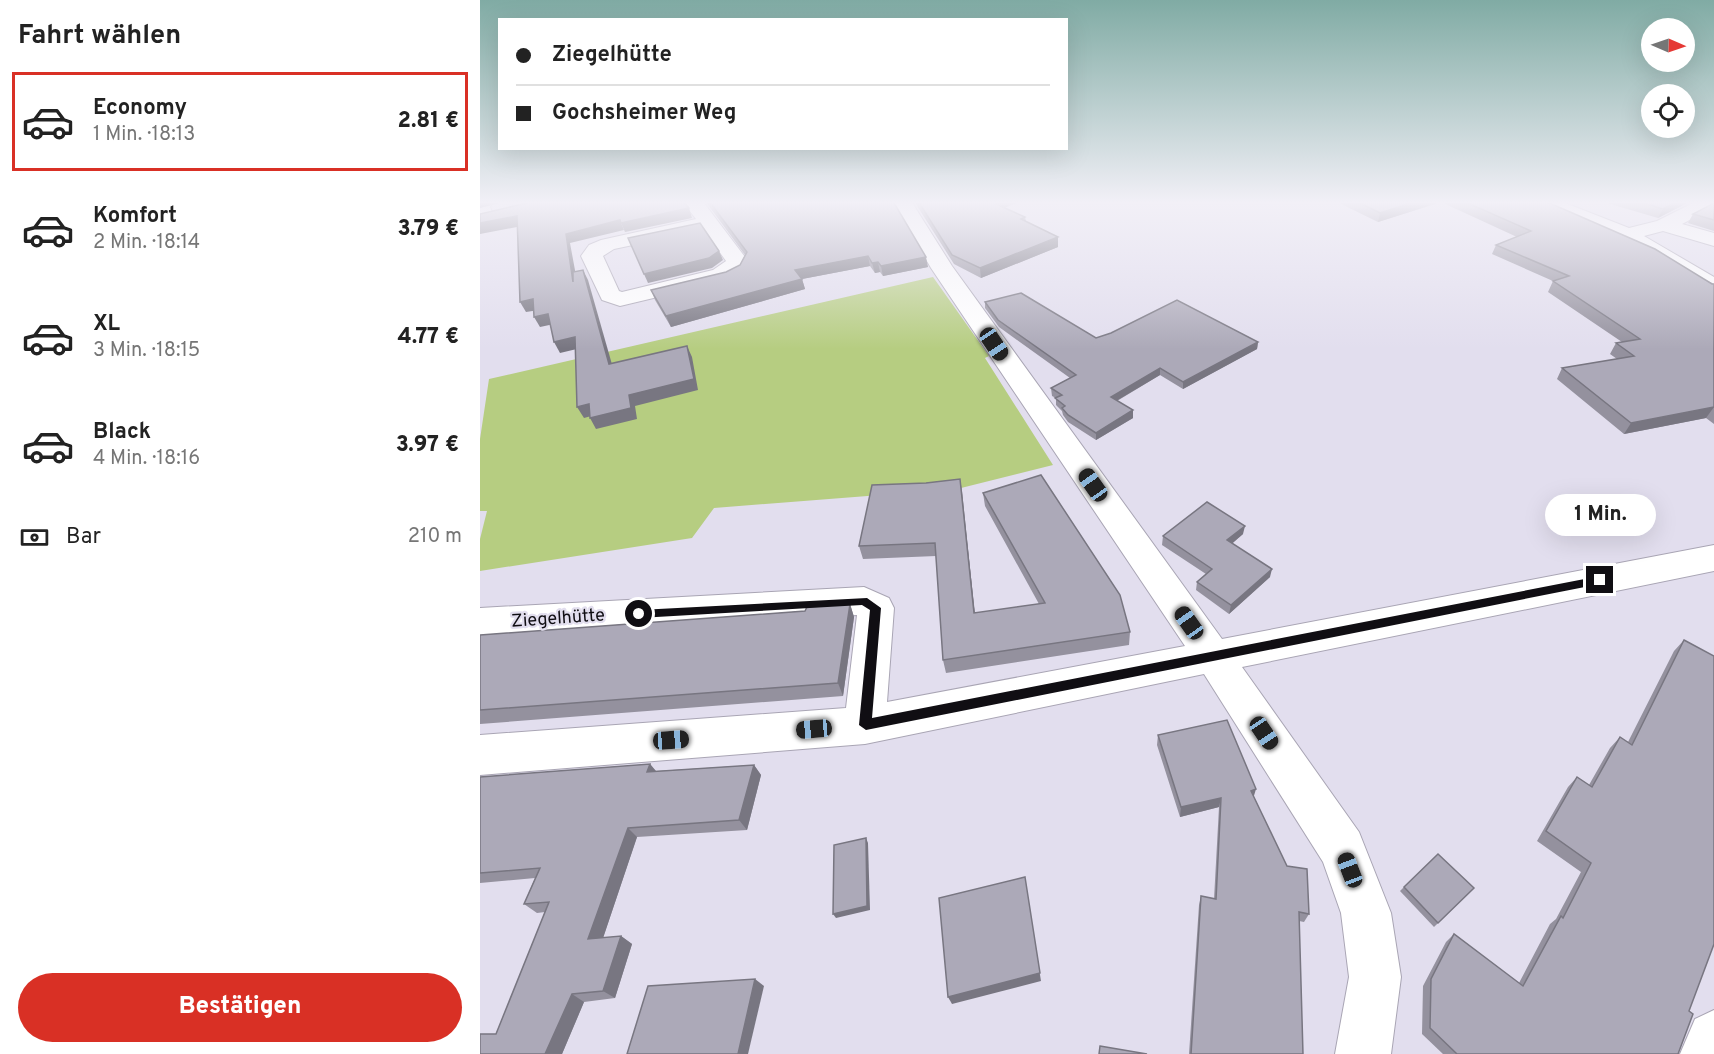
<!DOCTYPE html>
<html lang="de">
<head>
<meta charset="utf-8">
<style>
	body { margin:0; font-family:Overpass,sans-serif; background:#f6f6f6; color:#222; height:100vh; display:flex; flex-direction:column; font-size:22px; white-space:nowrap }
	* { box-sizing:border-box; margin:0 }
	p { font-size:20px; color:#767676 }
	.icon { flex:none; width:33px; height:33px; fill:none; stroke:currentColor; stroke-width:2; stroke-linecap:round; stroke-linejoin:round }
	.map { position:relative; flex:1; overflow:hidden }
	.drawer { display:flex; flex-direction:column; background:#fff; width:480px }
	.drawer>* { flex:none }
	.banner { position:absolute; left:18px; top:18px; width:570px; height:132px; border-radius:0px; box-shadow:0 6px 24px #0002; display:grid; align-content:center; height:132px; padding:0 18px; background:#fff }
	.needle { width:39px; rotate:92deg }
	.buttons { position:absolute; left:1161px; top:18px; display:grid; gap:12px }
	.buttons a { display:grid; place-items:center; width:54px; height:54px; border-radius:50%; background:#fff; box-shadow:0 6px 24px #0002; font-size:30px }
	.end { position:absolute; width:27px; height:27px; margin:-14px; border:8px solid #100e13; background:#fff; box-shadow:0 0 0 3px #fff }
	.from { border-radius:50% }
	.bubble { position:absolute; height:42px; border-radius:21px; background:#fff; box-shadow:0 6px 24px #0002; font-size:20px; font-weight:800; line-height:42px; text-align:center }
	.car { position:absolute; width:18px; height:36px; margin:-18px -9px; border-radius:8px; box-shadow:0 0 4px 2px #0007; background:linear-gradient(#222 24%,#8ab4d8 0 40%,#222 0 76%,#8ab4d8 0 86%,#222 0) }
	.banner b { display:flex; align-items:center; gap:21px; height:57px; font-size:22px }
	.banner b+b { border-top:2px solid #e0e0e0 }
	.banner i { width:15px; height:15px; background:#222 }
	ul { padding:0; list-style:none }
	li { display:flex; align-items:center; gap:18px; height:99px; margin:0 12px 9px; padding:0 6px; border:3px solid transparent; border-radius:0px }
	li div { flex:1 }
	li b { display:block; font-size:22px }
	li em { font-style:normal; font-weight:800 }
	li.selected { border-color:#d93025 }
	li>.icon { width:54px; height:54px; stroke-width:1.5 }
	h2 { padding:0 18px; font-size:27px; line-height:72px }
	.pay { display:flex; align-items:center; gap:15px; height:66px; padding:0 18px; font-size:22px }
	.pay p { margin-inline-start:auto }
	.button { display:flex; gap:12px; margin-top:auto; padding:12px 18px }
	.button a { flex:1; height:69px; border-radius:36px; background:#d93025; color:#fff; font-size:24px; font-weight:800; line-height:69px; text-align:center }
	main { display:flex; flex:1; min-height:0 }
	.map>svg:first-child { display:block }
	.green { fill:#b6cd81 }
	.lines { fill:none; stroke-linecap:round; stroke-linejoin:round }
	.street-casing { stroke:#a9a5b4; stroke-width:2 }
	.street { fill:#fff; fill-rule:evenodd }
	.wall { fill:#94919e }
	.shaded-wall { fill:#787681 }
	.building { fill:#aca9b8; stroke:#787681; stroke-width:1.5 }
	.route { fill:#100e13 }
	.labels { text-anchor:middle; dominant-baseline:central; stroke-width:4.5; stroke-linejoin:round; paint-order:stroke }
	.street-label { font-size:18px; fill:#100e13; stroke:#e2deee }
</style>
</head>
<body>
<main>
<section class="drawer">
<h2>Fahrt wählen</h2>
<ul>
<li class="selected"><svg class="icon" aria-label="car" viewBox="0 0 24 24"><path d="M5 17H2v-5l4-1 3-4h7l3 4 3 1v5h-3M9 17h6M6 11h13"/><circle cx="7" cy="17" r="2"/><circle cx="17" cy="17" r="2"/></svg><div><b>Economy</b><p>1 Min. · 18:13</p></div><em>2.81 €</em></li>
<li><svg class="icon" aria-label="car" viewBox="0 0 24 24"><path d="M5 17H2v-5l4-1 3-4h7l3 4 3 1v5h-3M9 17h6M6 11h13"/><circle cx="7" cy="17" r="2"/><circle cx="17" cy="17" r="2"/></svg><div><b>Komfort</b><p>2 Min. · 18:14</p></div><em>3.79 €</em></li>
<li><svg class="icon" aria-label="car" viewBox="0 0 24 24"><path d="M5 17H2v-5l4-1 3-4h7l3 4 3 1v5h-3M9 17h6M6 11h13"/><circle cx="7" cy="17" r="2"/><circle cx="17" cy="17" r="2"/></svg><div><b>XL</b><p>3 Min. · 18:15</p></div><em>4.77 €</em></li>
<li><svg class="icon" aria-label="car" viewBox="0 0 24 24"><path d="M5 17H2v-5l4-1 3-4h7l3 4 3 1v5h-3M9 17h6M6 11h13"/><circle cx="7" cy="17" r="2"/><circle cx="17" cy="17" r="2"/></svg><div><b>Black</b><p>4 Min. · 18:16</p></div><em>3.97 €</em></li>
</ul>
<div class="pay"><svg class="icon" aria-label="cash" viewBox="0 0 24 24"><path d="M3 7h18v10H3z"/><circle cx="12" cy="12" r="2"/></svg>Bar<p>210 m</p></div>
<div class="button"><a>Bestätigen</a></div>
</section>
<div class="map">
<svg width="1234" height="1054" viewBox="0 0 1234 1054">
	<rect width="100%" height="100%" fill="#e2deee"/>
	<path class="green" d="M 453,277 L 509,356 L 505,358 L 573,465 L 477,489 L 234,508 L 212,538 L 0,571 L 0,539 L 7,511 L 0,511 L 0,439 L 9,379 Z"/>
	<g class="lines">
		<defs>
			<g id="street">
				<path d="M 0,201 L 14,201 L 10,207 L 13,215 L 10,219 L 0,220 Z"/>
				<path d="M 202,201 L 224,203 L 268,261 L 262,273 L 249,280 L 140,306 L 122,300 L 101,256 L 109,245 L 121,240 L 216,219 ZM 224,230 L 246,261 L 233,270 L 142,292 L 139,291 L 123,256 L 134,249 Z"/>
				<path d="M 412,201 L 431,201 L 472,266 L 742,639 L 1234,545 L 1234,571 L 762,667 L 879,832 L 911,913 L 921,977 L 911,1054 L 855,1054 L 869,977 L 861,913 L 843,862 L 724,674 L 385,744 L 0,775 L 0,735 L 366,708 L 377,615 L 0,638 L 0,608 L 384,587 L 409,598 L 414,608 L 407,702 L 705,646 L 451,268 Z"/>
				<path d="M 1053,201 L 1080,201 L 1149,228 L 1177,221 L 1217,201 L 1234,201 L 1234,207 L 1202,224 L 1234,233 L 1234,246 L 1183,231 L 1164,236 L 1234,277 L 1234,294 L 1226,292 L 1140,238 L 1055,205 Z"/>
				<path d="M 1234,1010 L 1234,1054 L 1200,1054 L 1215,1019 Z"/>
			</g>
		</defs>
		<use href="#street" class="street-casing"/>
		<use href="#street" class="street"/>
	</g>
	<g class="wall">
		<path d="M 222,201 L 413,201 L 448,267 L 403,276 L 400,272 L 395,273 L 390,266 L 322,279 L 325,289 L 191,327 L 175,300 L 171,290 L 246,272 L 260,265 L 265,255 L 226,202 Z"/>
		<path d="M 434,201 L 541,201 L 524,208 L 545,217 L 546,221 L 578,237 L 578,247 L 501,278 L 474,264 Z"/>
		<path d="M 855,201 L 1065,201 L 1234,284 L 1234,424 L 1226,418 L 1144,434 L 1077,379 L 1082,368 L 1137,359 L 1130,354 L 1136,343 L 1142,342 L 1068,292 L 1073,281 L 1012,254 L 1016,245 L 1037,237 L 961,202 L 898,222 Z"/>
		<path d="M 1120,201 L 1211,201 L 1178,218 Z"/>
		<path d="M 1234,203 L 1234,231 L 1208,223 L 1213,214 Z"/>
		<path d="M 505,302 L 616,338 L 778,342 L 777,349 L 703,389 L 680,375 L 637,401 L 653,410 L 653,418 L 616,440 L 588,422 L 583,415 L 582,411 L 576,405 L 576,398 L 572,396 L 571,388 L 590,378 L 519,327 L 505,308 Z"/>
		<path d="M 480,479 L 495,613 L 559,604 L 505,506 L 503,493 L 650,632 L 649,645 L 466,673 L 463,660 L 456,556 L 383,559 L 379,546 L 446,483 Z"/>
		<path d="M 763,534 L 752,543 L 790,577 L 749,614 L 716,590 L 717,582 L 726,574 L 682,545 L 683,536 Z"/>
		<path d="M 370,604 L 374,617 L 363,696 L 0,724 L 0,635 L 325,611 Z"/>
		<path d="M 1204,640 L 1209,1011 L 1198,1054 L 963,1054 L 942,1034 L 943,986 L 966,942 L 974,934 L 1039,983 L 1070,924 L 1076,919 L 1101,872 L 1057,841 L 1088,787 L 1097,777 L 1109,785 L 1130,748 L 1140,737 L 1148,742 L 1194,651 Z"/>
		<path d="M 678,735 L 774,797 L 829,914 L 824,922 L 819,921 L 823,1054 L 709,1054 L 719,905 L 721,896 L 734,899 L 739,807 L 700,817 L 677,745 Z"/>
		<path d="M 170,764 L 176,771 L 274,765 L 281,775 L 267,830 L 157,837 L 123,938 L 141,936 L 152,944 L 135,998 L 104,1002 L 82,1054 L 0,1054 L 16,1034 L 65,912 L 57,913 L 44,904 L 55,878 L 0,883 L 0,777 Z"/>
		<path d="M 924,887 L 994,888 L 954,927 L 920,891 Z"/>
	</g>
	<g class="shaded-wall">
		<path d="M 0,201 L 19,201 L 20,203 L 0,208 Z"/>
		<path d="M 520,201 L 541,201 L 524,208 L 516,204 Z"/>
		<path d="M 937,201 L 961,201 L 961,202 L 898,222 L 900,213 Z"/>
		<path d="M 1198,201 L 1211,201 L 1178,218 L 1183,209 Z"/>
		<path d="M 209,208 L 212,218 L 145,232 L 141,223 Z"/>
		<path d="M 37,216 L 42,226 L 0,234 L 0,223 Z"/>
		<path d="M 140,220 L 144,230 L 90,243 L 99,292 L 93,282 L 86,234 Z"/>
		<path d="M 578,237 L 578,247 L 501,278 L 500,268 Z"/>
		<path d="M 239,251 L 243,260 L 232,268 L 168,283 L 164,274 Z"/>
		<path d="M 388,256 L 390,266 L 322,279 L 325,289 L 191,327 L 186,316 L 315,270 Z"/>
		<path d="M 446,257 L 448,267 L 403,276 L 401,266 Z"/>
		<path d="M 398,262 L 400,272 L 395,273 L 392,263 Z"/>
		<path d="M 103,270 L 108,280 L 135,375 L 129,364 Z"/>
		<path d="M 53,299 L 59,310 L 46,312 L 40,302 Z"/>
		<path d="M 68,314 L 74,324 L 60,327 L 54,317 Z"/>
		<path d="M 95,337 L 101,348 L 80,353 L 74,342 Z"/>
		<path d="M 778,342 L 777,349 L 703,389 L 703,382 Z"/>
		<path d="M 207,346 L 212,357 L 218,390 L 155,406 L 157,419 L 116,429 L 110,418 L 149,395 Z"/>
		<path d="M 680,368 L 680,375 L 631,404 L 631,397 Z"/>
		<path d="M 109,404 L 115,415 L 104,418 L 97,407 Z"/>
		<path d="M 1234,407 L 1226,418 L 1144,434 L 1151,423 Z"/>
		<path d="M 653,410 L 653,418 L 616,440 L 616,433 Z"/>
		<path d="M 480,479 L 482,491 L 496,626 L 494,613 Z"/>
		<path d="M 765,526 L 763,534 L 746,549 L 747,540 Z"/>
		<path d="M 792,569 L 790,577 L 749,614 L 751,605 Z"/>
		<path d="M 370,604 L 374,617 L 363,696 L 358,683 Z"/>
		<path d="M 170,764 L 179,775 L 167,772 Z"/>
		<path d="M 274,765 L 281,775 L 267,830 L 259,820 Z"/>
		<path d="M 776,789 L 773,799 L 771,791 Z"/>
		<path d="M 741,798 L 739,807 L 700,817 L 701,807 Z"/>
		<path d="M 148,828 L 157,837 L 120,947 L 108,939 Z"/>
		<path d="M 386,838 L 388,843 L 390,910 L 356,918 L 353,914 Z"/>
		<path d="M 546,886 L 561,981 L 472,1004 L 468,997 Z"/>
		<path d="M 141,936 L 152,944 L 135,998 L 123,991 Z"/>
		<path d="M 275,979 L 284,986 L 268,1054 L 258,1054 Z"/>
		<path d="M 92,994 L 104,1002 L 82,1054 L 65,1054 Z"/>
	</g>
	<g class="building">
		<path d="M 55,201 L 203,201 L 209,208 L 141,223 L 140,220 L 86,234 L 93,282 L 93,272 L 103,270 L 129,364 L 207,346 L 214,379 L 149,395 L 151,408 L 110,418 L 109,404 L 97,407 L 95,337 L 74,342 L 68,314 L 54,317 L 53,299 L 40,302 L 37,216 L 0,223 L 0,214 Z"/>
		<path d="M 229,201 L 413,201 L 446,257 L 401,266 L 398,262 L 392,263 L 388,256 L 315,270 L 322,279 L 186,316 L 171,290 L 246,272 L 260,265 L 267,252 Z"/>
		<path d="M 438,201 L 523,201 L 516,204 L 545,217 L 541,219 L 578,237 L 500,268 L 472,255 Z"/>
		<path d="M 876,201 L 937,201 L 900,213 Z"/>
		<path d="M 983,201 L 1065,201 L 1175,249 L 1232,284 L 1234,284 L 1234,407 L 1151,423 L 1082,368 L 1154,356 L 1136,343 L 1160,339 L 1073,281 L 1089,276 L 1016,245 L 1051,231 Z"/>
		<path d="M 1157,201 L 1198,201 L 1183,209 Z"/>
		<path d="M 1234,203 L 1234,220 L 1213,214 Z"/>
		<path d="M 220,223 L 239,251 L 229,258 L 164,274 L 148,238 Z"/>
		<path d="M 541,293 L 616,338 L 631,333 L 697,300 L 778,342 L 703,382 L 680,368 L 631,397 L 653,410 L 616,433 L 588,415 L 582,408 L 585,406 L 575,398 L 582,395 L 571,388 L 596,375 L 518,320 L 505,302 Z"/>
		<path d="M 561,475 L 640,595 L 650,632 L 463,660 L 455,543 L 379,546 L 392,485 L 446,483 L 480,479 L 494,613 L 565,603 L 503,493 Z"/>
		<path d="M 727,502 L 765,526 L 747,540 L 792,569 L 751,605 L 717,582 L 732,569 L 683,536 Z"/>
		<path d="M 370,604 L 358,683 L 0,710 L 0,635 L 325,611 L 327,607 Z"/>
		<path d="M 1204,640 L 1234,656 L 1234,944 L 1209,1011 L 1213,1014 L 1198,1054 L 977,1054 L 950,1028 L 951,979 L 974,934 L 1043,986 L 1081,916 L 1083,918 L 1111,863 L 1066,831 L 1097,777 L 1112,787 L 1140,737 L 1152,745 Z"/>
		<path d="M 747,720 L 776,789 L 771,791 L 807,866 L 827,869 L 829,914 L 819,912 L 823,1054 L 711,1054 L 721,896 L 736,899 L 741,798 L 701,807 L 678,735 Z"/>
		<path d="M 170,764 L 167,772 L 274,765 L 259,820 L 148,828 L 108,939 L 141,936 L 123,991 L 92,994 L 65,1054 L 0,1054 L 0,1034 L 16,1034 L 69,902 L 44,904 L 60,868 L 0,873 L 0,777 Z"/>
		<path d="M 386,838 L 387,906 L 353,914 L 354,845 Z"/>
		<path d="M 958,854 L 994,888 L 958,923 L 924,887 Z"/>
		<path d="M 545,877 L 560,973 L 468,997 L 459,898 Z"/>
		<path d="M 275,979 L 258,1054 L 147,1054 L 168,986 Z"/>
		<path d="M 620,1046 L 667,1054 L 619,1054 Z"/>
	</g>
	<linearGradient id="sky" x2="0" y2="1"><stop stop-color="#80aba4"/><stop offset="0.58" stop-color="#f2f0f7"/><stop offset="1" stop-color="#f2f0f7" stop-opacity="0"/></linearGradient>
	<rect width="1234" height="349" fill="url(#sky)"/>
	<path class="route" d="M 1120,576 L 1125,580 L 1120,584 L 386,730 L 379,725 L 390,610 L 382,605 L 159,618 L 153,614 L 159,610 L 387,598 L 401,608 L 392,718 Z"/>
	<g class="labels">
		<g class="street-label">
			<text transform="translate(78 619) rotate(-4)">Ziegelhütte</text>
		</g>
	</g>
</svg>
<div class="buttons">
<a><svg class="needle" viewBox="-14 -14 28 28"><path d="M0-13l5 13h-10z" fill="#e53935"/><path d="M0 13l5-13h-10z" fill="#767676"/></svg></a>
<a><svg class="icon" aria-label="locate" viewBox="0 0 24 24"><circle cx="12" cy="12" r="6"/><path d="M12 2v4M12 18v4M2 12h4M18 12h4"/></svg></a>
</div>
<i class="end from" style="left:159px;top:614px"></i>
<i class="end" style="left:1120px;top:580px"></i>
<div class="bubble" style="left:1065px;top:494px;width:111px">1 Min.</div>
<i class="car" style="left:514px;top:344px;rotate:146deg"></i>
<i class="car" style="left:613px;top:485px;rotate:325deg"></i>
<i class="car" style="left:709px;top:623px;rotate:325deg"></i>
<i class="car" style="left:334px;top:729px;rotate:265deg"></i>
<i class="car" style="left:784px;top:733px;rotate:146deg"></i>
<i class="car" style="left:191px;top:740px;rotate:86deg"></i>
<i class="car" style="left:870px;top:870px;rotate:339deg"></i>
<div class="banner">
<b><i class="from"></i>Ziegelhütte</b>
<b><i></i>Gochsheimer Weg</b>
</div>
</div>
</main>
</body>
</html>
